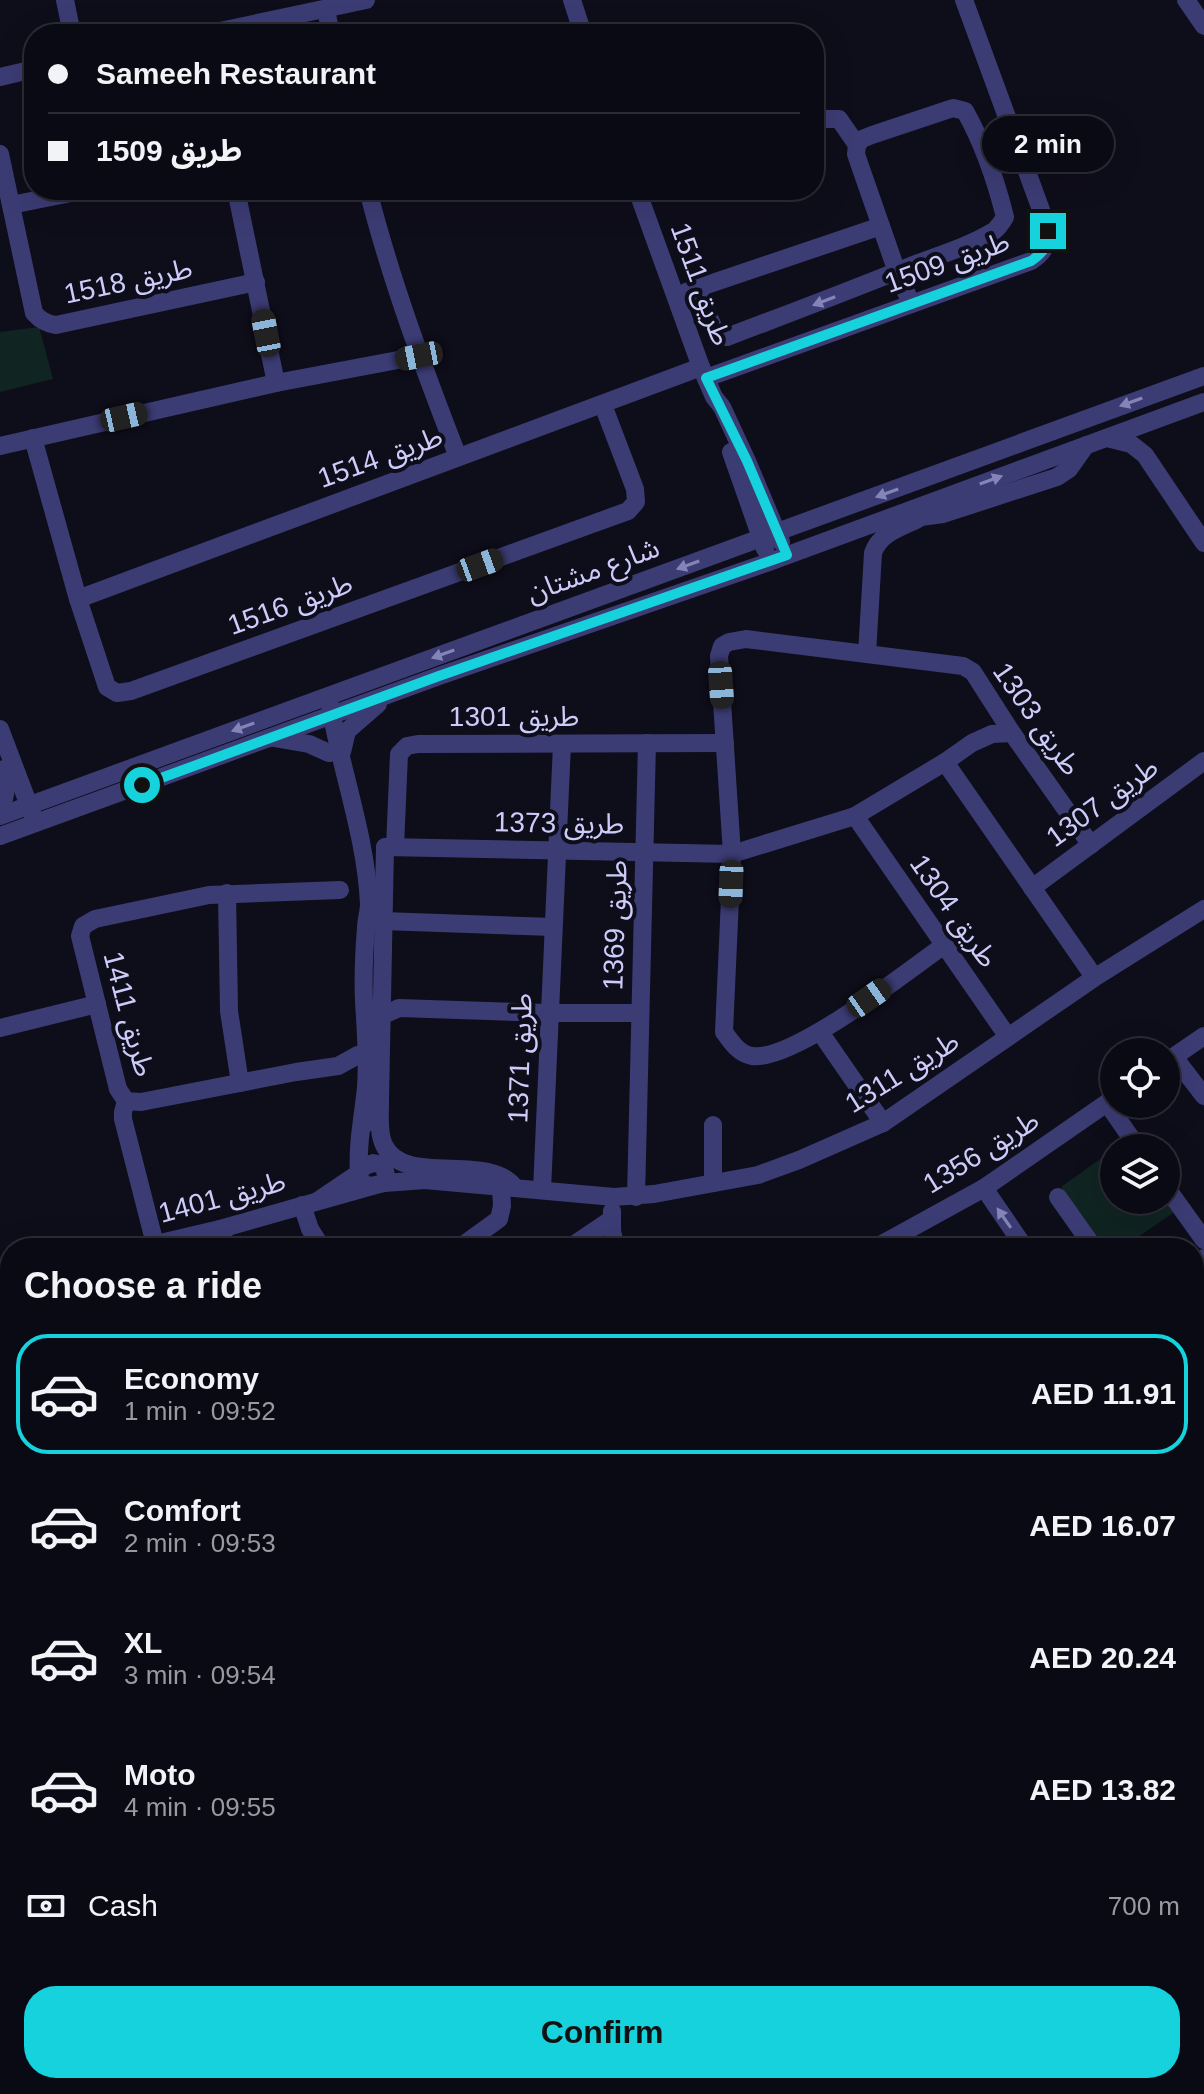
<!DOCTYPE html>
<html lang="en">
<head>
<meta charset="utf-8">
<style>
	body { margin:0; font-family:Arial,"Noto Sans Arabic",sans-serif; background:#181822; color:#f1f3f6; height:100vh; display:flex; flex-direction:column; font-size:30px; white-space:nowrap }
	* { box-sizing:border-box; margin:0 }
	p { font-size:26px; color:#999aa0 }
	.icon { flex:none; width:44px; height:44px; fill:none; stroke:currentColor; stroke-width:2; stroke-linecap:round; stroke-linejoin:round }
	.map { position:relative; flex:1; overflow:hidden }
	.drawer { position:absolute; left:0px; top:1238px; width:1204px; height:856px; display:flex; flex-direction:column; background:#0a0a14; border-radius:32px 32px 0 0; box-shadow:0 8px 32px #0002,0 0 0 2px #2a2b34 }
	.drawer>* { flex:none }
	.top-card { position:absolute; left:24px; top:24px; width:800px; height:176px; border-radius:32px; box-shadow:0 8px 32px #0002,0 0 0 2px #2a2b34; display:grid; align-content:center; height:176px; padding:0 24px; background:#0a0a14 }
	.buttons { position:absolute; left:1100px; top:1038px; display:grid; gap:16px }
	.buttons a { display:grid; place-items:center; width:80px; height:80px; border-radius:50%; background:#0a0a14; box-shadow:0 8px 32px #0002,0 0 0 2px #2a2b34; font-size:40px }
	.end { position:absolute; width:36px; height:36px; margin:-18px; border:10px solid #15d2dc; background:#111; box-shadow:0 0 0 4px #111 }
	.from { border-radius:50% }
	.bubble { position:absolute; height:56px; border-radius:28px; background:#0a0a14; box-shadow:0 8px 32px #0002,0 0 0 2px #2a2b34; font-size:26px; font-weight:700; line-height:56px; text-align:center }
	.car { position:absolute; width:24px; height:48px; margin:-24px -12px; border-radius:10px; box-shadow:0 0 6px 2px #0007; background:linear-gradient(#222 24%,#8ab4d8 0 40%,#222 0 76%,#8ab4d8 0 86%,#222 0) }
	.top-card b { display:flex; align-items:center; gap:28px; height:76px; font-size:30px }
	.top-card b+b { border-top:2px solid #2a2b34 }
	.top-card i { width:20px; height:20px; background:#f1f3f6 }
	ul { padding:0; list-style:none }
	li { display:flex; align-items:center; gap:24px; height:120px; margin:0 16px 12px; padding:0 8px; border:4px solid transparent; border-radius:32px }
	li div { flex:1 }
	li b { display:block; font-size:30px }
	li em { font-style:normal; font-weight:700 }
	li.selected { border-color:#15d2dc }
	li>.icon { width:72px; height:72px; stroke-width:1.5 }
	h2 { padding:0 24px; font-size:36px; line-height:96px }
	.pay { display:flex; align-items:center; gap:20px; height:88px; padding:0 24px; font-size:30px }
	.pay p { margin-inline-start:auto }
	.cta { display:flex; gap:16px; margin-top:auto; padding:16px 24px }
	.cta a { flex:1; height:92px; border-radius:32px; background:#15d2dc; color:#111; font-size:32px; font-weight:700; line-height:92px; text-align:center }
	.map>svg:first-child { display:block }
	.green { fill:#102422 }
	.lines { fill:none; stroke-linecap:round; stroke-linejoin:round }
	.minor { stroke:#3c3c75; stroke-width:18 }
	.major { stroke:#b15def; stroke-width:20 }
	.oneway { fill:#8584b8 }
	.route { stroke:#15d2dc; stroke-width:10 }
	.labels { text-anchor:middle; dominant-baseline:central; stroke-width:8; stroke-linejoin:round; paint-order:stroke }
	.street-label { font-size:28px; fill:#cecbfa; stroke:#0e0d1a }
</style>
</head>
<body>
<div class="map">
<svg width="1204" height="2094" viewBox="0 0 1204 2094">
	<rect width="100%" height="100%" fill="#0e0d1a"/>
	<g class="green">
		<path d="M 39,327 L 53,379 L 0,392 L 0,332 Z"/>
		<path d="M 1114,1149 L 1114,1200 L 1166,1200 L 1176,1211 L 1122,1248 L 1101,1248 L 1061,1187 Z"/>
	</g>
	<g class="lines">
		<g class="minor">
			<path d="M 65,0 L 72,34"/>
			<path d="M 572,0 L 583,34"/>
			<path d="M 1186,0 L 1204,26"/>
			<path d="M 326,10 L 331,34"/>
			<path d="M 206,34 L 366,0"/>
			<path d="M 0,77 L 34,69"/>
			<path d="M 814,123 L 825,119 L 839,119 L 857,145"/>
			<path d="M 0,154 L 34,313 C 40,320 47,324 56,325 L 256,282"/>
			<path d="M 236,190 L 276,383"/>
			<path d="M 368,190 C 391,281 424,369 458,457"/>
			<path d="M 637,190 L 701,367 L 714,397 L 722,407 L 747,461 L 781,542"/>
			<path d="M 11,205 L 86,190"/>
			<path d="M 696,288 L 715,331 L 720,335 L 727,337 C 788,314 848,291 908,267 C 936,256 968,247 994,231 C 999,227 1002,222 1005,217 C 996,181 983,143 965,111 L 953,108 L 872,135 L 862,139 L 857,145 L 856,154 L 859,163 L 897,272 L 911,303"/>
			<path d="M 686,292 L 881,226"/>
			<path d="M 706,378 L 1031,261 C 1049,250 1049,238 1044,218 L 964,0"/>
			<path d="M 33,438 L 78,599 L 107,687 L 117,693 L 131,691 L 628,511 L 636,502 L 635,489 L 603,405"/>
			<path d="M 1107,438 L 1131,444 L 1145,455 L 1204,543"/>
			<path d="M 0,446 L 276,383 L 419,356"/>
			<path d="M 731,452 L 765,549"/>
			<path d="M 906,519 L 943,514 L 1057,477 L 1069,469 L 1086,445"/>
			<path d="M 78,599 L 701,367"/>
			<path d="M 867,654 L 873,553 C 880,533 900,528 918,519"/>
			<path d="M 0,729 L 33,816"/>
			<path d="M 274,738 L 309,744 L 329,753"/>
			<path d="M 342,752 L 347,731 L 378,704"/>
			<path d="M 945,762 L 1090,971"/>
			<path d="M 0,809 C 7,795 7,784 4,769"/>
			<path d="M 0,816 L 1204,376"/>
			<path d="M 855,816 L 1008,1037"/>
			<path d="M 0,836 L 439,676 L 769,562 L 1204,402"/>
			<path d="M 385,847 L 732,854 L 855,816 L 945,762 L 972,743 L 992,734 L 1012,733"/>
			<path d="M 395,847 L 399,754 L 407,746 L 418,744 L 725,743"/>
			<path d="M 1032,888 L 1204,761"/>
			<path d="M 340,890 L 209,895 L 95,919 L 83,926 L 80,936 L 118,1089 L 126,1101 L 141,1102 L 296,1072 L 338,1066 L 358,1055"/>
			<path d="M 227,893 L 229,1011 L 240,1083"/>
			<path d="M 383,921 L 553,927"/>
			<path d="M 943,946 C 906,972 793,1062 752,1056 C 739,1054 731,1042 724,1032 L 732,854 L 719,656 L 722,646 L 729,642 L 746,639 L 963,666 L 973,672 L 1012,733 L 1091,845"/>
			<path d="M 381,1016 L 399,1008 L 549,1013 L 640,1013"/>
			<path d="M 0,1028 L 97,1004"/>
			<path d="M 820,1032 L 883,1123"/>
			<path d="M 1174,1057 L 1204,1096"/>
			<path d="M 1166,1062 L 1204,1036"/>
			<path d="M 126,1101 L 123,1112 L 123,1119 L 155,1244"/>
			<path d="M 380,1102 C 380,1116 378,1133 384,1145 C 403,1188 490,1151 515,1188"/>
			<path d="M 1107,1103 L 1138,1148"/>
			<path d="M 713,1125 L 713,1183"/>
			<path d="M 363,1126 L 374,1114 L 380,1100 L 385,847"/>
			<path d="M 373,1163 L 384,1165 L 386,1176 L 384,1183 L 372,1186 L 365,1185 L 360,1179 L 359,1173 L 363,1167 Z"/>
			<path d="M 384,1183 L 425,1180 L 614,1197 L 654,1194 L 758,1175 L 799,1160 L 883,1123 L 1094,978 L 1204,909"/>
			<path d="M 1166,1187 L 1204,1240"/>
			<path d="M 984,1188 L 1025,1248"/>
			<path d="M 542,1190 L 562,744"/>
			<path d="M 636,1197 L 647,743"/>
			<path d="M 1058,1197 L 1094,1248"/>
			<path d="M 319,1200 L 359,1173 C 357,1145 363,1116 366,1088 C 368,1059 366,1030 364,1002 C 363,978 364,952 366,928 C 366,920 369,912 369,904 C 366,836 341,771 330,705"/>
			<path d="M 302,1205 L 310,1229 L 322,1248"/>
			<path d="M 612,1211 L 612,1231 L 616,1248"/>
			<path d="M 220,1229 L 225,1241 L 232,1248"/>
			<path d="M 139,1248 L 220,1229 L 372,1186"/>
			<path d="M 459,1248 L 499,1219 L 502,1206 L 501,1187"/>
			<path d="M 569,1248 L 612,1219"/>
			<path d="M 875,1248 L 984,1188 L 1114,1098"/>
			<path d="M 1194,1265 L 1204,1258"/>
			<path d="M 0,1281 L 10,1279"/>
			<path d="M 1194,1404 L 1204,1397"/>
			<path d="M 1194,1427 L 1204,1421"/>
			<path d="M 1194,1487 L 1204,1480"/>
			<path d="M 1194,1544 L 1204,1537"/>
			<path d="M 1194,1629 L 1204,1630"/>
			<path d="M 1194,1678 L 1204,1679"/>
			<path d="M 1194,1738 L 1204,1739"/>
			<path d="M 0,1742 L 10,1743"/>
			<path d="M 1194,1791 L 1204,1793"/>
			<path d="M 1194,1847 L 1204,1848"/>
			<path d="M 1194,1939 L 1204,1941"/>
			<path d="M 1194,1960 L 1204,1962"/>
			<path d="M 0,1969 L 10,1971"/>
			<path d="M 121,2084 L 128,2094"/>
			<path d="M 13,2094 L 28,2084"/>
			<path d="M 191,2094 L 204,2084"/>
			<path d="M 224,2094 L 238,2084"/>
			<path d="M 400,2094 L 415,2084"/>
			<path d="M 581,2094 L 582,2084"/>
			<path d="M 815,2094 L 816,2084"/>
			<path d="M 1004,2094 L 1005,2084"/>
			<path d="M 1035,2094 L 1045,2084"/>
			<path d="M 1196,2094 L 1200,2056"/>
		</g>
		<g class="major">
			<path d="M 0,1867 L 10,1868"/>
			<path d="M 0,1890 L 10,1891"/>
			<path d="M 1194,2026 L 1204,2028"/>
			<path d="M 1194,2055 L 1204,2057"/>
		</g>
	</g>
	<defs><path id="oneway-solid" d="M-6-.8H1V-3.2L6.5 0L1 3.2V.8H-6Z" transform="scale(2)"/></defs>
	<g class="oneway">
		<use href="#oneway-solid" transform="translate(824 301) rotate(159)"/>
		<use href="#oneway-solid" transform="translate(1131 402) rotate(160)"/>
		<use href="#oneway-solid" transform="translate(991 480) rotate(-20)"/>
		<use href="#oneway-solid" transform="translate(887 493) rotate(160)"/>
		<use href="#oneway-solid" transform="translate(688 565) rotate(160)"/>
		<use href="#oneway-solid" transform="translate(443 654) rotate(160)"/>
		<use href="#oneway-solid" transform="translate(243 727) rotate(160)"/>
		<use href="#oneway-solid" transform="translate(1004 1218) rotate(-125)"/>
	</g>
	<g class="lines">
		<path class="route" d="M 142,785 L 439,676 L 787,555 L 747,461 L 706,378 L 1031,261 C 1043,253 1048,246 1048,231"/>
	</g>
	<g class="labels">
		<g class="street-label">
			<text transform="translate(947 262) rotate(-20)">طريق 1509</text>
			<text transform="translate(128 281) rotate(-12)">طريق 1518</text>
			<text transform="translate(701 284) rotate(70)">طريق 1511</text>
			<text transform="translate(380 457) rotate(-20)">طريق 1514</text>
			<text transform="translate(593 570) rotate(-20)">شارع مشتان</text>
			<text transform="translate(290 604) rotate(-20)">طريق 1516</text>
			<text x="514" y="716">طريق 1301</text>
			<text transform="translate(1037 719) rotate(55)">طريق 1303</text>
			<text transform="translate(1102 802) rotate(-36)">طريق 1307</text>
			<text transform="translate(559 823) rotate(1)">طريق 1373</text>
			<text transform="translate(954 911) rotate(55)">طريق 1304</text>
			<text transform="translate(615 925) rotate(-88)">طريق 1369</text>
			<text transform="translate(129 1014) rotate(75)">طريق 1411</text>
			<text transform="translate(520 1058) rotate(-88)">طريق 1371</text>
			<text transform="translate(902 1072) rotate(-32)">طريق 1311</text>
			<text transform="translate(981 1152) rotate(-32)">طريق 1356</text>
			<text transform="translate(222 1197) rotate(-15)">طريق 1401</text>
		</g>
	</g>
</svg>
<div class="buttons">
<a><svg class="icon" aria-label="locate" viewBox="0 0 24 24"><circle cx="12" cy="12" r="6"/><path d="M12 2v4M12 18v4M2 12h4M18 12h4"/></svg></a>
<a><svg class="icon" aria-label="layers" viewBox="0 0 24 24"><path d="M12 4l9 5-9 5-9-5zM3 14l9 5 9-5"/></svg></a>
</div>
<i class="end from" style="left:142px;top:785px"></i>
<i class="end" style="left:1048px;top:231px"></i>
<div class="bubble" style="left:982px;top:116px;width:132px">2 min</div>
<i class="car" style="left:266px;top:333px;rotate:349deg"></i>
<i class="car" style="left:419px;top:356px;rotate:259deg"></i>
<i class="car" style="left:124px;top:417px;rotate:77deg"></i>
<i class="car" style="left:480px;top:565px;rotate:70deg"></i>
<i class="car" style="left:721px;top:685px;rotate:176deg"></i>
<i class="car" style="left:731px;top:884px;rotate:182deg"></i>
<i class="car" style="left:869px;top:998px;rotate:55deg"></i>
<div class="top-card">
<b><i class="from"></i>Sameeh Restaurant</b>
<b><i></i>طريق 1509</b>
</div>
<section class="drawer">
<h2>Choose a ride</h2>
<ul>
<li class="selected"><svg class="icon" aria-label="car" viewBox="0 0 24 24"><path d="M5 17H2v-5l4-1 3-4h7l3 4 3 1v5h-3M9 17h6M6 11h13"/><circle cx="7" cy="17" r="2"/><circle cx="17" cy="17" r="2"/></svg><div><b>Economy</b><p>1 min · 09:52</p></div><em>AED 11.91</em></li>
<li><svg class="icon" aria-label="car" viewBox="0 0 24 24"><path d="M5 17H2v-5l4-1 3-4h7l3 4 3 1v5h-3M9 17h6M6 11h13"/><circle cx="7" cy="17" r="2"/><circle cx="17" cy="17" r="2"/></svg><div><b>Comfort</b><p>2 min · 09:53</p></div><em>AED 16.07</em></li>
<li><svg class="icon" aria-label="car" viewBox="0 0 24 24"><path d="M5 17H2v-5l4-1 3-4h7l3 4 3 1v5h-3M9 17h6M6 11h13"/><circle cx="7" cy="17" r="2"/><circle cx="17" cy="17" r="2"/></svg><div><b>XL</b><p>3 min · 09:54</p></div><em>AED 20.24</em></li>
<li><svg class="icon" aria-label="car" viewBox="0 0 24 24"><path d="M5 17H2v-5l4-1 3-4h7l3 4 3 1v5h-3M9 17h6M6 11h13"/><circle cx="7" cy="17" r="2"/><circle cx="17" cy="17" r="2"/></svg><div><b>Moto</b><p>4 min · 09:55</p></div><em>AED 13.82</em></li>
</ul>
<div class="pay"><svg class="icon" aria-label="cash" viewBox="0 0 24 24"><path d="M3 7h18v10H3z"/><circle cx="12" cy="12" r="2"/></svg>Cash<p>700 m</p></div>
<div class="cta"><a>Confirm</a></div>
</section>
</div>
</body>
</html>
